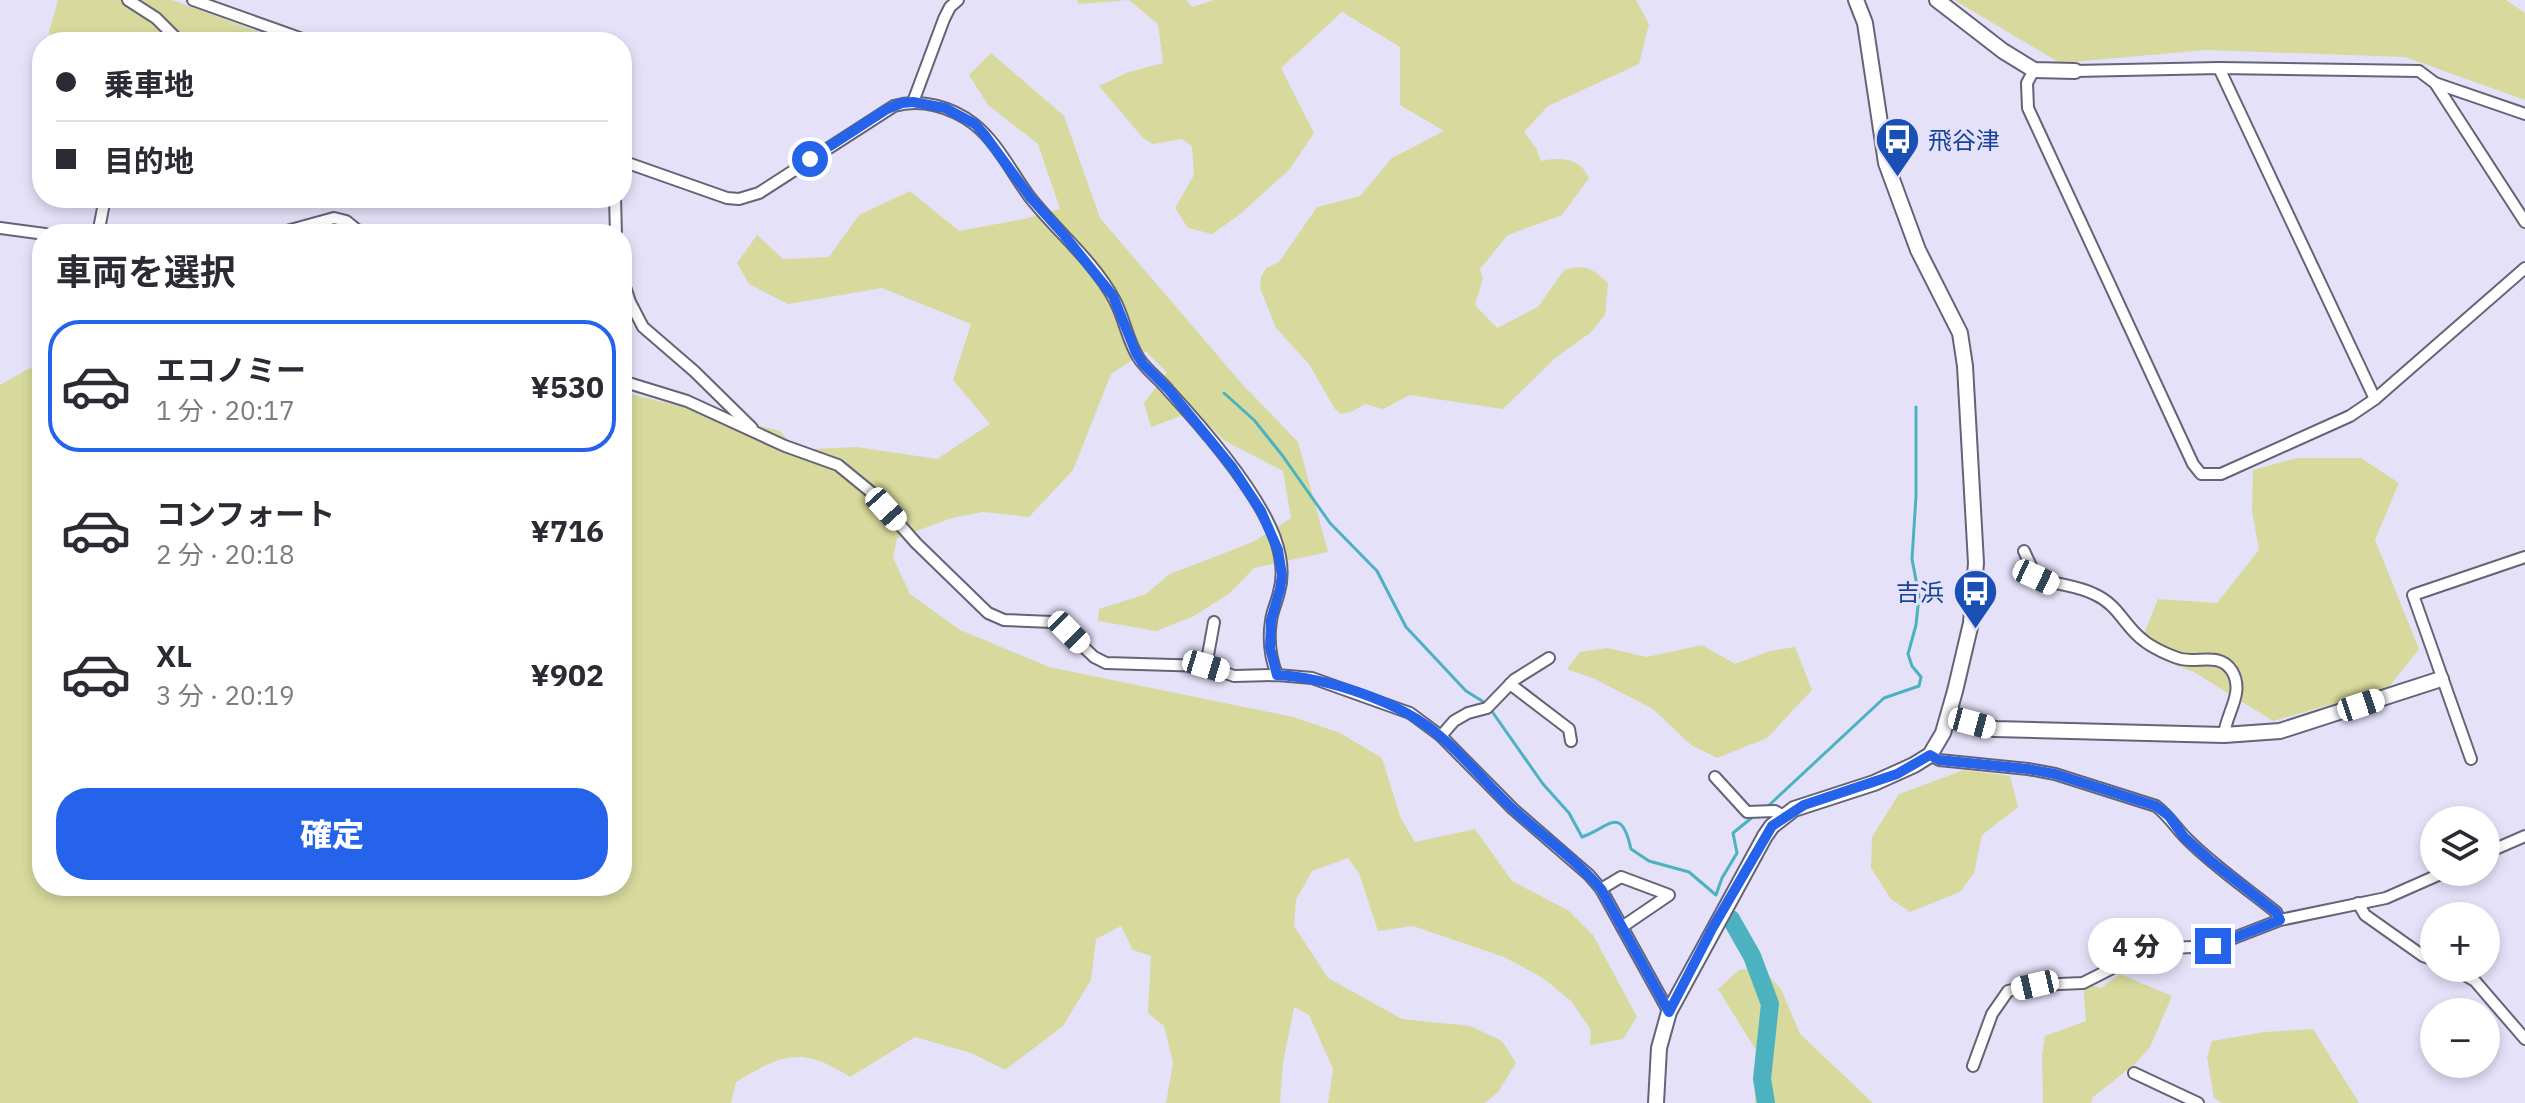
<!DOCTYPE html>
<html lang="ja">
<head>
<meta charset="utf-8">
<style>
	body { margin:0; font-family:"IBM Plex Sans","Noto Sans JP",sans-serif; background:#f7f7f7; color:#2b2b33; height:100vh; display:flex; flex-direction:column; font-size:30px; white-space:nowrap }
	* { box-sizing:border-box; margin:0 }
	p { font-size:26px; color:#7c7c81 }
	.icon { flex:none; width:44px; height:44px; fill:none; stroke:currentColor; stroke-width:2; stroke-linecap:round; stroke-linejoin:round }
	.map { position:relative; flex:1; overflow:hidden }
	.details { position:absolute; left:32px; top:224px; width:600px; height:672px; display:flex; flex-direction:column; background:#fff; border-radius:32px; box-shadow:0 4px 12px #0003 }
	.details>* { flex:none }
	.top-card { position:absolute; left:32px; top:32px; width:600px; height:176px; border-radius:32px; box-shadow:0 4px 12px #0003; display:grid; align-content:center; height:176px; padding:0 24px; background:#fff }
	.fabs { position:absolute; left:2420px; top:806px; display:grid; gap:16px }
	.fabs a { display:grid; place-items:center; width:80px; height:80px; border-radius:50%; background:#fff; box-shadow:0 4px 12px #0003; font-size:40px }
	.end { position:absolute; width:36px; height:36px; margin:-18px; border:10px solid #2563eb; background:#fff; box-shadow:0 0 0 4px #fff }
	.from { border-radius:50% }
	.bubble { position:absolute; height:56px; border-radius:28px; background:#fff; box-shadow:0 4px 12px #0003; font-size:26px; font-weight:800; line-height:56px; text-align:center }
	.car { position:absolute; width:24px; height:48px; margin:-24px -12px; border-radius:10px; box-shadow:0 0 6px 2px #0007; background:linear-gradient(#fff 24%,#345 0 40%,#fff 0 76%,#345 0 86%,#fff 0) }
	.top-card b { display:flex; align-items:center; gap:28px; height:76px; font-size:30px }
	.top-card b+b { border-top:2px solid #e1e1e2 }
	.top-card i { width:20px; height:20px; background:#2b2b33 }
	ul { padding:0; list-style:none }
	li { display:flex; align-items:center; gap:24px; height:132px; margin:0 16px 12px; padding:0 8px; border:4px solid transparent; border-radius:32px }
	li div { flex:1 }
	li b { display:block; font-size:30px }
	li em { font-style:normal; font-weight:800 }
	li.active { border-color:#2563eb }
	li>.icon { width:72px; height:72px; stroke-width:1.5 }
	h2 { padding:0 24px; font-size:36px; line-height:96px }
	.action { display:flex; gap:16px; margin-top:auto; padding:16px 24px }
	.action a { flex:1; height:92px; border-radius:32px; background:#2563eb; color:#fff; font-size:32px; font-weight:800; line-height:92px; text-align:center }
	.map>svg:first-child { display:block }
	.green { fill:#d7da9c }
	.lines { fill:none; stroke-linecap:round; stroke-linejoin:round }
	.stream { stroke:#4cb2bf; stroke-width:3 }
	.river { stroke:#4cb2bf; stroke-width:18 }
	.street-casing { stroke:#666377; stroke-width:14 }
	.secondary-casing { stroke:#666377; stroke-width:18 }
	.street { stroke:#fff; stroke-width:10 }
	.secondary { stroke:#fff; stroke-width:14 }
	.route { stroke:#2563eb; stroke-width:10 }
	.labels { text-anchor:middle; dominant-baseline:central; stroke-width:6; stroke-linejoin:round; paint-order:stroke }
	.transit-label { font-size:24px; fill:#164399; stroke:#e4e1f9; text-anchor:start }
</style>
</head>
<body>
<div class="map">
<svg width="2525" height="1103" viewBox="0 0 2525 1103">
	<rect width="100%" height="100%" fill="#e4e1f9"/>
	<g class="green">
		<path d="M 58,0 L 172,0 L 287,42 L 52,42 L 49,32 Z"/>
		<path d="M 1077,0 L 1186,0 L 1192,7 L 1214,0 L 1636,0 L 1649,24 L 1639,64 L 1548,106 L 1524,132 L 1536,148 L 1541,161 C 1561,157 1580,158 1589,178 L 1562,215 L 1508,235 L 1480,269 L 1483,278 L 1475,305 L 1497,328 L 1538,307 L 1564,270 C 1585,264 1592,268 1608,283 L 1605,315 L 1590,333 L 1554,359 L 1503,409 L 1410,395 L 1383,409 L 1365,404 L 1353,411 L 1341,414 L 1335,409 L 1309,364 L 1276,328 L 1260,288 L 1261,277 L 1266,268 L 1279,262 L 1317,207 L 1360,196 L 1392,158 L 1444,131 L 1400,105 L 1400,47 L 1342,12 L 1281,68 L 1314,133 L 1289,170 L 1239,215 L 1212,234 L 1188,228 L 1175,208 L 1194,175 L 1192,146 L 1182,139 L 1153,144 L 1143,138 L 1099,86 L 1129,72 L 1163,63 L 1158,24 L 1129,0 L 1079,4 Z"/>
		<path d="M 1954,0 L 2506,0 L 2525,13 L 2525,100 L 2405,57 L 2206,50 L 2060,63 Z"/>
		<path d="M 991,53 L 1064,116 L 1100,218 L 1242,384 L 1298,442 L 1328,552 L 1254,568 L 1230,593 L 1194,616 L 1156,631 L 1098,621 L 1099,609 L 1146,594 L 1170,574 L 1253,542 L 1291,518 L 1283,471 L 1225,441 L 1194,411 L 1151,427 L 1144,403 L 1167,373 L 1146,351 L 1111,374 L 1073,470 L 1029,517 L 983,512 L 952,518 L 897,538 L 893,558 L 910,594 L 960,630 L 1049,667 L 1293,717 L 1340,733 L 1382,758 L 1401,819 L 1415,842 L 1475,829 L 1512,881 L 1569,911 L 1593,935 L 1637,1017 L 1623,1039 L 1590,1045 L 1591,1030 L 1571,1001 L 1543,978 L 1504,957 L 1413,926 L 1378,931 L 1359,873 L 1348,858 L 1312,871 L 1296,900 L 1294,926 L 1328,978 L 1402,1019 L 1470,1026 L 1502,1041 L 1516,1063 L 1498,1092 L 1485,1103 L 1328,1103 L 1333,1069 L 1309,1015 L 1294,1007 L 1283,1063 L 1280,1103 L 1166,1103 L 1173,1063 L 1164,1026 L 1148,1013 L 1151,956 L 1133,950 L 1121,926 L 1096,939 L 1091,980 L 1063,1026 L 1005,1070 L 971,1053 L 915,1037 L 850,1077 C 802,1046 782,1054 736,1082 L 731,1103 L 0,1103 L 0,385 L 30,368 L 42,374 L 42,886 L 622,886 L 622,392 L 780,431 L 792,445 L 814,449 L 856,447 L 937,459 L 990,424 L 953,380 L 971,324 L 882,288 L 788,304 L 749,284 L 737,263 L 757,235 L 783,259 L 829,257 L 859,215 L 910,191 L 959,231 L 1024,219 L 1060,209 L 1038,144 L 988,105 L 969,75 Z"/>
		<path d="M 2297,458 L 2361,458 L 2399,483 L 2375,540 L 2419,649 L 2388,688 L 2273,721 L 2194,672 L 2160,659 L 2140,644 L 2158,599 L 2217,603 L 2259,550 L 2252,511 L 2253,470 Z"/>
		<path d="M 1702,645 L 1735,664 L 1770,651 L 1795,647 L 1812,690 L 1767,738 L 1717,758 L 1691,745 L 1653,709 L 1595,679 L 1567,669 L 1580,652 L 1607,648 L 1647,657 Z"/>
		<path d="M 1964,770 L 2010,776 L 2018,807 L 1982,835 L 1974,873 L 1960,892 L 1910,912 L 1891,899 L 1871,868 L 1872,837 L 1899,794 Z"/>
		<path d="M 1761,967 L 1781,989 L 1800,1034 L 1873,1103 L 1755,1103 L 1756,1050 L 1718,989 L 1739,970 Z"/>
		<path d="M 2120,974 L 2172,996 L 2150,1047 L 2136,1063 L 2093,1097 L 2091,1103 L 2043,1103 L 2042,1055 L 2045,1036 L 2086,1021 L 2083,983 L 2101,988 Z"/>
		<path d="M 2313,1029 L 2359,1103 L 2222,1103 L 2214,1098 L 2207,1057 L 2212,1041 L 2265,1032 Z"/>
	</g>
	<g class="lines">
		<g class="stream">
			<path d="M 1224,393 L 1254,420 L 1282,455 L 1330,523 L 1377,571 L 1406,627 L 1466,691 L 1487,704"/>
			<path d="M 1491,710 L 1543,784 L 1569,813 L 1582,837 C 1610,827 1621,804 1631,849 L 1649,861 L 1689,872 L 1716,895 L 1722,878 L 1737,853 L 1733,833 L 1754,816"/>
			<path d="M 1766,808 L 1884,698 L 1919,686 L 1921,677 L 1912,666 L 1908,654 L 1916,625 L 1919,596 L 1912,559 L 1916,496 L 1916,407"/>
		</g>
		<path class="river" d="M 1731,919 L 1752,956 L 1770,1004 L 1762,1079 L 1766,1103"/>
		<defs>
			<g id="street">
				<path d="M 128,0 L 156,18 L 180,42"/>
				<path d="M 193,0 L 311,42"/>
				<path d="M 2219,68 L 2375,399"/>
				<path d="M 2034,70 L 2027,83 L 2028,108 L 2193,464 L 2201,474 L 2221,474 L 2350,416 L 2375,399 L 2525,268"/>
				<path d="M 2075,71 L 2219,68 L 2419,71 L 2435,83 L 2525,222"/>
				<path d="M 2435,83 L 2525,114"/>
				<path d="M 913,102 L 944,19 L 950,7 L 958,0"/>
				<path d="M 622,161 L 727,198 L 739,199 L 759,193 L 894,106 C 921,98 952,107 974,124 C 997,142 1012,173 1029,196 C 1056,231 1093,260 1114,299 C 1125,318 1127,342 1140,360 C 1148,371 1160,380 1169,391 C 1204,429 1257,490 1275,538 C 1281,555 1284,575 1279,592 C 1277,602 1272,611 1271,621 C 1268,640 1270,657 1277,675"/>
				<path d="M 615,198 L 616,234"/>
				<path d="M 0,228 L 45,234"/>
				<path d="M 98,234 L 105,198"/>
				<path d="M 276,234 L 334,218 L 346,221 L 362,234"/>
				<path d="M 622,278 L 630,302 L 643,327 L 694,371 L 752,428"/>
				<path d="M 622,381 L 687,401 L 785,446 L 838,465 L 871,492 L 916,543 L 988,613 L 1004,620 L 1052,622 L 1062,626 L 1094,657 L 1106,663 L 1206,666 L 1234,676 L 1277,675 L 1312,678 L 1410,713 L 1441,736 L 1513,809 L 1589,875 L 1601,889 L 1669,1012"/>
				<path d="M 2024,551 L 2036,577 C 2055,585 2076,585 2094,594 C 2119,605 2124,626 2143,640 C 2151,647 2170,656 2181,659 C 2199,663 2220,652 2232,671 C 2245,693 2226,713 2224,735"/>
				<path d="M 1206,666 L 1214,622"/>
				<path d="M 1510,684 L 1569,729 L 1571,741"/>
				<path d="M 1441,736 L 1454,721 L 1468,713 L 1487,708 L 1514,680 L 1549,658"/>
				<path d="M 1930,755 L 1939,760 L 2028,769 L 2055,774 L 2156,806 C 2169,816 2176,828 2187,839 C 2214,866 2246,888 2276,912 L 2280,920"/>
				<path d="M 2471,759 L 2413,595 L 2525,557"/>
				<path d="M 1715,777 L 1747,812 L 1775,811 L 1784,816"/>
				<path d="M 2486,853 L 2525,836"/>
				<path d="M 1601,889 L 1621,877 L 1669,895 L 1622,927"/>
				<path d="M 2358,903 L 2365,915 L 2423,956 L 2434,960"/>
				<path d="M 2453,968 L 2475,981 L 2525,1039"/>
				<path d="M 1973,1066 L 1992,1014 L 2008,991 L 2035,985 L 2083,983 L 2150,949 L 2213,946 L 2280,920 L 2386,898 L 2445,872"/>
				<path d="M 2134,1073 L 2198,1103"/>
			</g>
			<g id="secondary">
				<path d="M 1937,0 L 2003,51 L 2034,70 L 2075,71"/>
				<path d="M 1949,716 L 1995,729 L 2224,735 L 2280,731 L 2441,679"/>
				<path d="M 1656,1103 L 1659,1048 L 1669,1012 L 1765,836 L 1772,826 L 1794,809 L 1874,783 L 1914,765 L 1930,755 L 1943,733 L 1955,691 L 1971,623 L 1976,563 L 1965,366 L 1960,333 L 1918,250 L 1886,163 L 1865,23 L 1856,0"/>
			</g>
		</defs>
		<use href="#street" class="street-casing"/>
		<use href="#secondary" class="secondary-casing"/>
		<use href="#street" class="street"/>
		<use href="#secondary" class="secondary"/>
	</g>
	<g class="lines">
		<path class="route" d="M 810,159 L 887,109 L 902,103 L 913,102 L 945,108 L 975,124 L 984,134 L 1030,197 L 1064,235 L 1113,296 L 1136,353 L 1143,364 L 1169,390 L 1232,467 L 1261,511 L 1278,550 L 1282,575 L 1280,589 L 1271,620 L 1270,648 L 1277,675 C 1328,678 1402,702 1441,737 C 1467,759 1489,787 1515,811 C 1544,837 1576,860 1601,889 L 1669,1012 L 1713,927 L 1772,826 L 1804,805 L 1897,774 L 1930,755 L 1939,760 L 2028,769 L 2055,774 L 2156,806 L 2169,816 L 2184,837 L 2212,862 L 2276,912 L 2280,920 L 2213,946"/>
	</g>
	<defs>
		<symbol id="bus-pin" viewBox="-11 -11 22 30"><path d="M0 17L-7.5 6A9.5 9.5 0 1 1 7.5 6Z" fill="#1a4fb4" stroke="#e4e1f9"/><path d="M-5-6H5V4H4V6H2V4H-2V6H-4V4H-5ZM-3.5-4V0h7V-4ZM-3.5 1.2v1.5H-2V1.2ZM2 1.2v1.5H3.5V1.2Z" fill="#fff"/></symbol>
	</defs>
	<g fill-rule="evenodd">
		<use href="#bus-pin" x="1872" y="114" width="51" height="69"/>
		<use href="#bus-pin" x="1950" y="566" width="51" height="69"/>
	</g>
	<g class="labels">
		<g class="transit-label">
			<text x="1928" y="140">飛谷津</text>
			<text x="1944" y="592" text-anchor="end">吉浜</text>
		</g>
	</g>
</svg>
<div class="fabs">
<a><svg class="icon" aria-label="layers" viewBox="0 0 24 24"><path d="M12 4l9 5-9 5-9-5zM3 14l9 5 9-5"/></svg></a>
<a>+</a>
<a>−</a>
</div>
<i class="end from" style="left:810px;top:159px"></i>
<i class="end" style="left:2213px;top:946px"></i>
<div class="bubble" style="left:2088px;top:918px;width:96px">4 分</div>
<i class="car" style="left:886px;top:509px;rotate:138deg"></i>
<i class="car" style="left:2036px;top:577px;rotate:115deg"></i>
<i class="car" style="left:1069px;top:632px;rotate:135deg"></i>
<i class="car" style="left:1206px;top:666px;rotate:107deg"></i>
<i class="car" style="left:2361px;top:705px;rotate:72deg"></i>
<i class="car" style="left:1972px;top:723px;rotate:105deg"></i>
<i class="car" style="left:2035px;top:985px;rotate:257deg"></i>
<div class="top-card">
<b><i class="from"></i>乗車地</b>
<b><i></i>目的地</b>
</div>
<section class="details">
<h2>車両を選択</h2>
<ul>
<li class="active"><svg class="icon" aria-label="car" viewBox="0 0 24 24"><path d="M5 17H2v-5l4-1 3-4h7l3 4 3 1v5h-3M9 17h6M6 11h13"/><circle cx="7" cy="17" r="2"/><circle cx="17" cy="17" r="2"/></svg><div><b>エコノミー</b><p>1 分 · 20:17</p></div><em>¥530</em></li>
<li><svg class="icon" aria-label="car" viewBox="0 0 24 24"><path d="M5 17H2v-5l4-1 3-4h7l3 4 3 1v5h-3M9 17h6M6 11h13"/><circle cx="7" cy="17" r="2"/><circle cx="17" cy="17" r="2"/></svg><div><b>コンフォート</b><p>2 分 · 20:18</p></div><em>¥716</em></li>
<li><svg class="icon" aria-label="car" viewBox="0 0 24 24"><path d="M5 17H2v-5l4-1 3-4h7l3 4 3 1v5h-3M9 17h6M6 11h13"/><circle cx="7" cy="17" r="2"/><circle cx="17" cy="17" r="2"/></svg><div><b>XL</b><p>3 分 · 20:19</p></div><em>¥902</em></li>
</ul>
<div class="action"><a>確定</a></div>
</section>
</div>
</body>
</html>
